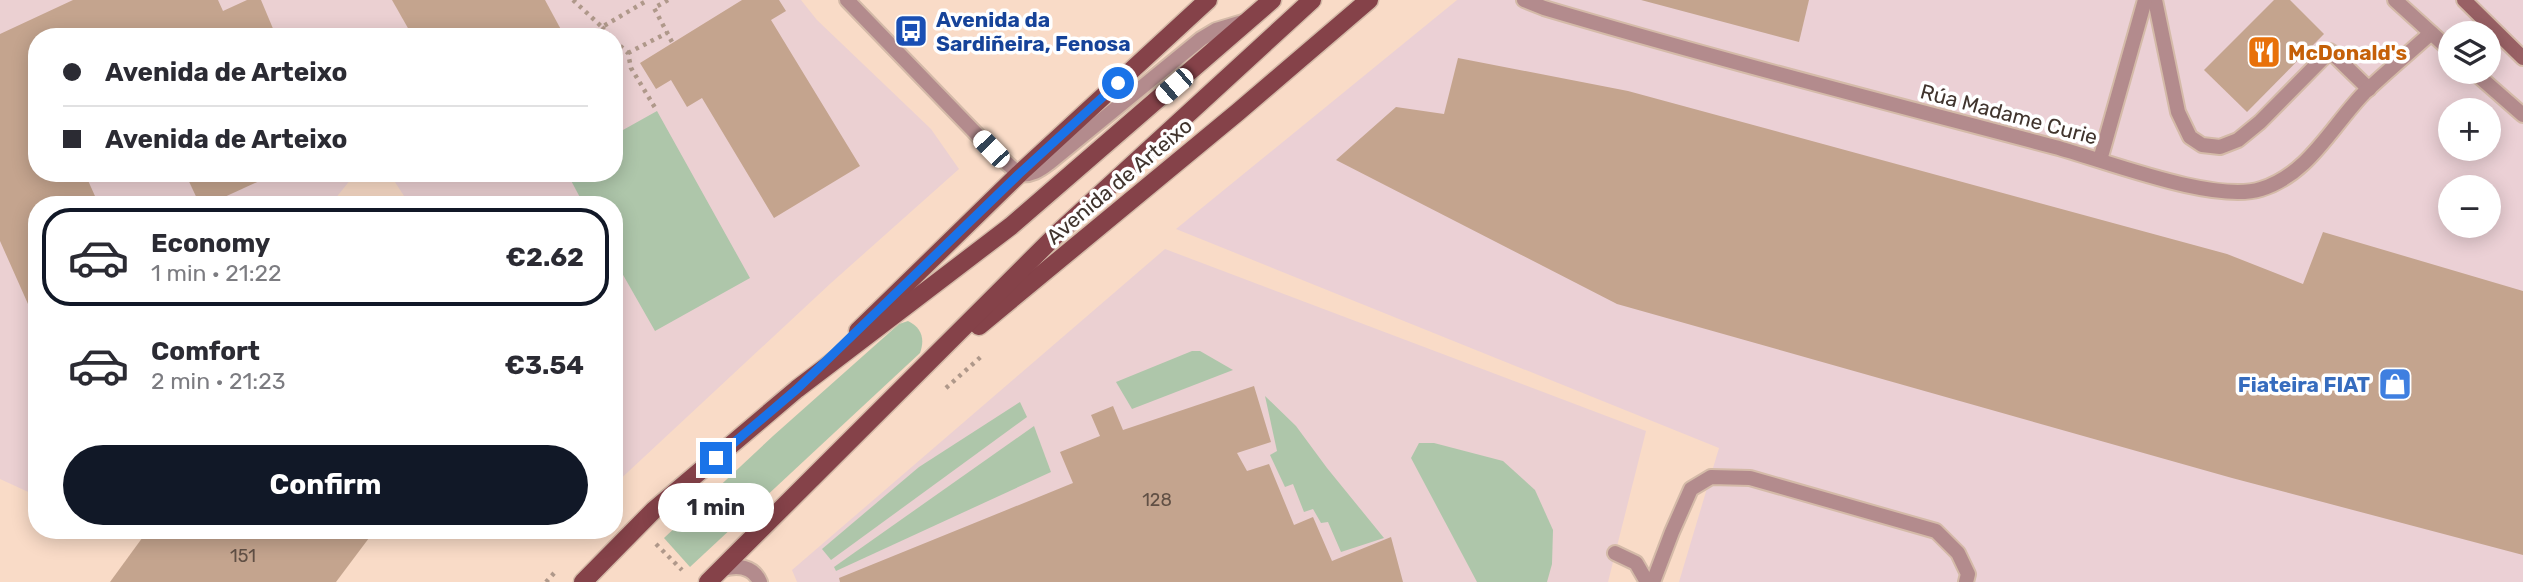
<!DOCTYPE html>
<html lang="en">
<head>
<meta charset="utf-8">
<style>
	body { margin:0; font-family:Rubik,sans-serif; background:#f2f2f3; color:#2b2b33; height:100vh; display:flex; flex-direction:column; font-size:26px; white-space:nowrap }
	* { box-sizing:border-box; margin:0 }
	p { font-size:23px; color:#7c7c81 }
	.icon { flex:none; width:38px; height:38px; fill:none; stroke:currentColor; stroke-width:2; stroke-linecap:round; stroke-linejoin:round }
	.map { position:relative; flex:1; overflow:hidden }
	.side { position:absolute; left:28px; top:196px; width:595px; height:343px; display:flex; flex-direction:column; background:#fff; border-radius:28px; box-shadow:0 4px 18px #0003 }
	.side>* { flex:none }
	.banner { position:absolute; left:28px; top:28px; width:595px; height:154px; border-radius:28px; box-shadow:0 4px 18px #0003; display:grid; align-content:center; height:154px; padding:0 35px; background:#fff }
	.buttons { position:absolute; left:2438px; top:21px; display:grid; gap:14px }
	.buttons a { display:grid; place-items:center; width:63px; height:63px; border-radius:50%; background:#fff; box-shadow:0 4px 18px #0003; font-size:35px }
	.end { position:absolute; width:32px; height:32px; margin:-16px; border:9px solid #1a73e8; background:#fff; box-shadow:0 0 0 4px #fff }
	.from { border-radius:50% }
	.bubble { position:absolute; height:49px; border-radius:24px; background:#fff; box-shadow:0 4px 18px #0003; font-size:23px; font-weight:700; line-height:49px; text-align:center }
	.car { position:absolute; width:21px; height:42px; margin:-21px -10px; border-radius:9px; box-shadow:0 0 5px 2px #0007; background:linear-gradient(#fff 24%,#345 0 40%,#fff 0 76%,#345 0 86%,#fff 0) }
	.banner b { display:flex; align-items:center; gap:24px; height:66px; font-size:26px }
	.banner b+b { border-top:2px solid #e1e1e2 }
	.banner i { width:18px; height:18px; background:#2b2b33 }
	ul { padding:12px 0 0; list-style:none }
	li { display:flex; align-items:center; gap:21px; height:98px; margin:0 14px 10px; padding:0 21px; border:4px solid transparent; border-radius:28px }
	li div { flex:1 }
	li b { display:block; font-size:26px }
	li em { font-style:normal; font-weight:700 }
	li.on { border-color:#111827 }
	li>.icon { width:63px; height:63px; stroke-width:1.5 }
	.button { display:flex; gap:14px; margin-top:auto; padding:14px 35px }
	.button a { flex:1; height:80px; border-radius:42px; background:#111827; color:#fff; font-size:28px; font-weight:700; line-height:80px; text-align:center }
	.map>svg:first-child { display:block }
	.industrial { fill:#ebd0d5; fill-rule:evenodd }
	.education { fill:#ebd0d2 }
	.green { fill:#aec6aa }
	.building { fill:#c4a48e }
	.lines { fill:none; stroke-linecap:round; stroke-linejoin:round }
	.service-casing { stroke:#d4baa8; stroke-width:18 }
	.minor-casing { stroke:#d4baa8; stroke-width:18 }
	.secondary-casing { stroke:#d4baa8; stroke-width:18 }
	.primary-casing { stroke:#d4baa8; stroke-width:21 }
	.path { stroke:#af988a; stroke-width:4.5; stroke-dasharray:3.5 5; stroke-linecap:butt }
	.service { stroke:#b38b8d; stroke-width:14 }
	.minor { stroke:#b38b8d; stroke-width:14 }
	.secondary { stroke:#996165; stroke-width:14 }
	.primary { stroke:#854249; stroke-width:18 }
	.route { stroke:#1a73e8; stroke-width:9 }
	.labels { text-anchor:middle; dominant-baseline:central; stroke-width:7; stroke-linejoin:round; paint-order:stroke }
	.number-label { font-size:18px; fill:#615045 }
	.transit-label { font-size:21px; font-weight:bold; fill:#164399; stroke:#fff; text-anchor:start }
	.food-label { font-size:21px; font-weight:bold; fill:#c56008; stroke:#fff; text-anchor:start }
	.street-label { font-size:21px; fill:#40342d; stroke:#fff }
	.shop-label { font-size:21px; font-weight:bold; fill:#366cbe; stroke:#fff; text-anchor:end }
</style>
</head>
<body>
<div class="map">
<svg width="2523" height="582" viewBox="0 0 2523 582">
	<rect width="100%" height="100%" fill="#f9dbc7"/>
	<path class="industrial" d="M 1457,0 L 2523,0 L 2523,582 L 1679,582 L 1719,448 L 1176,229 ZM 2450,33 L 2488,33 L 2488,72 L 2450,72 ZM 2450,110 L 2488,110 L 2488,149 L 2450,149 ZM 2450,187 L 2488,187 L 2488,226 L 2450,226 Z"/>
	<g class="education">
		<path d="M 0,0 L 801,0 L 817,20 L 931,129 L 959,169 L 831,283 L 614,485 L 614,205 L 410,205 L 389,173 L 614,173 L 614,37 L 37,37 L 37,173 L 356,173 L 330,205 L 37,205 L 37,496 L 0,479 Z"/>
		<path d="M 1165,249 L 1646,431 L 1608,582 L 797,582 L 792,570 Z"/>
	</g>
	<g class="green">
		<path d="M 657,111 L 750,278 L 655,331 L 614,259 L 614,205 L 584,205 L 567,173 L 614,173 L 614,135 Z"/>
		<path d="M 908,321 C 922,328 925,339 920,353 L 690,567 L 664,538 L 773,436 L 899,324 Z"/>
		<path d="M 1192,351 L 1200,351 L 1233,370 L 1132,409 L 1116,382 Z"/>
		<path d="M 1265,396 L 1296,426 L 1327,468 L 1384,538 L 1341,552 L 1328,522 L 1321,523 L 1313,509 L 1304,512 L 1293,484 L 1285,487 L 1270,455 L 1277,451 Z"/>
		<path d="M 1020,402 L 1027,417 L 831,560 L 822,549 L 919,467 Z"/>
		<path d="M 1034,426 L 1051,472 L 836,571 L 834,567 Z"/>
		<path d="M 1419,443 L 1434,443 L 1503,461 L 1535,490 L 1553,530 L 1552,564 L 1547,582 L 1477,582 L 1411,458 Z"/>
	</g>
	<g class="building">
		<path d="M 73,0 L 218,0 L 223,11 L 247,0 L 261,0 L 274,31 L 269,33 L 271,37 L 37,37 L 37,173 L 92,173 L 86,176 L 99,205 L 37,205 L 37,300 L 28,304 L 0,241 L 0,34 Z"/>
		<path d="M 392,0 L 545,0 L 565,37 L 413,37 Z"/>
		<path d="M 742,0 L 779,0 L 786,11 L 771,20 L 860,166 L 774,218 L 702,98 L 687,107 L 671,80 L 656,89 L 640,63 Z"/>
		<path d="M 1641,0 L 1809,0 L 1799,42 Z"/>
		<path d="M 2274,0 L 2290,0 L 2324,34 L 2247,112 L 2204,70 Z"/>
		<path d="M 1458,58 L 1628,91 L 2227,254 L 2303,284 L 2323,232 L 2523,291 L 2523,555 L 2232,478 L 1617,304 L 1336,160 L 1396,107 L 1444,114 Z"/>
		<path d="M 185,173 L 277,173 L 207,205 L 200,205 Z"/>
		<path d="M 1254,386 L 1271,442 L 1237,453 L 1247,471 L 1269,464 L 1294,525 L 1313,517 L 1332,561 L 1391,537 L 1403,582 L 840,582 L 839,578 L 1073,483 L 1060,452 L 1100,436 L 1091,415 L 1113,406 L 1123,430 Z"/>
		<path d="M 148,530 L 375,530 L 336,582 L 110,582 Z"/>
	</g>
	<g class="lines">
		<defs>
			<g id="service">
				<path d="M 2155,0 L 2178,112 L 2190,137 L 2202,145 L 2220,147 L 2238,140 L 2260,122 L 2330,51 L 2369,89"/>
				<path d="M 2100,160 L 2145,0"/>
				<path d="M 1019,174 C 1031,176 1040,170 1049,163 L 1201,39 L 1216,30 L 1246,21"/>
				<path d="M 1653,582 L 1672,532 L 1691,489 L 1711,477 L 1750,478 L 1936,531 L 1958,553 L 1968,574 L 1966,582"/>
			</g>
			<g id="minor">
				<path d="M 847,0 L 991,149 L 1019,174"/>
				<path d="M 1524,0 L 1544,8 C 1713,58 1885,102 2055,147 C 2104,160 2215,204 2261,189 C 2309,174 2331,127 2364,93 C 2386,72 2409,53 2431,33"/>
				<path d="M 2395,0 L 2450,50"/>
				<path d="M 2474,72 L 2523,115"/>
				<path d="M 1615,553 L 1636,563 L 1647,582"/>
				<path d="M 723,569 C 738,565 753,566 760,582"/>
			</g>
			<path id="secondary" d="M 2464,0 L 2523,58"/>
			<g id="primary">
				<path d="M 979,326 L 1238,112 L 1369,0"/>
				<path d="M 858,331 L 1019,174 L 1208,0"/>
				<path d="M 583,582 L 654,510 L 797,389 L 1011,226 L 1272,0"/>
				<path d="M 708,582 L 1058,233 L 1312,0"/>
			</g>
		</defs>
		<use href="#service" class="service-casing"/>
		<use href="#minor" class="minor-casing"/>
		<use href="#secondary" class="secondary-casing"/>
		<use href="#primary" class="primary-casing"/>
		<g class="path">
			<path d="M 573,0 L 602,27 L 648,0"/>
			<path d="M 668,0 L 654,8 L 672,42"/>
			<path d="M 602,27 L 611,37"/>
			<path d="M 614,40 L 628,53 L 631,68 L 657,111"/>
			<path d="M 628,53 L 667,33"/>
			<path d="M 946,388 L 984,354"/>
			<path d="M 656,544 L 682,570"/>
			<path d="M 546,582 L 556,571"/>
		</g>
		<use href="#service" class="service"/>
		<use href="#minor" class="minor"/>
		<use href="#secondary" class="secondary"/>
		<use href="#primary" class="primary"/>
	</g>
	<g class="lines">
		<path class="route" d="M 716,458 L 797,389 L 1019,174 L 1118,83"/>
	</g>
	<defs>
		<symbol id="bus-square" viewBox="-11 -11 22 22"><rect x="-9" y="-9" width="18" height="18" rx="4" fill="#1a4fb4" stroke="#fff"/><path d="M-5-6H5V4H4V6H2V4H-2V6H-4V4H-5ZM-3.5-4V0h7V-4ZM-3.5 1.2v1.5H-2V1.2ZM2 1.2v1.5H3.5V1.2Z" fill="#fff"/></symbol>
		<symbol id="restaurant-square" viewBox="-11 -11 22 22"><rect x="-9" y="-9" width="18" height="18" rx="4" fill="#e8710a" stroke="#fff"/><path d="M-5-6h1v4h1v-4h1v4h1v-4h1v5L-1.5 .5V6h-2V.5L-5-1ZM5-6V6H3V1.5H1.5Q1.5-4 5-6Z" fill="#fff"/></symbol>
		<symbol id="shop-square" viewBox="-11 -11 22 22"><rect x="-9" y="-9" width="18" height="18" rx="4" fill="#3f7fe0" stroke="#fff"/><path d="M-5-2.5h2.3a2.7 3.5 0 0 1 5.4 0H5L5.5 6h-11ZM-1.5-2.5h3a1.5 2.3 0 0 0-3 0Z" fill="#fff"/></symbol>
	</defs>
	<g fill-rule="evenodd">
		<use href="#bus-square" x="892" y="12" width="38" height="38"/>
		<use href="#restaurant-square" x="2245" y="33" width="38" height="38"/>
		<use href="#shop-square" x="2376" y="365" width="38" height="38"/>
	</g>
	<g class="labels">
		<g class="number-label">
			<text x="1157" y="500">128</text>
			<text x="243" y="556">151</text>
		</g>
		<g class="transit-label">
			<text x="936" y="19">Avenida da<tspan x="936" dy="24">Sardiñeira, Fenosa</tspan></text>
		</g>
		<g class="food-label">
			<text x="2288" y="52">McDonald's</text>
		</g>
		<g class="street-label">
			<text transform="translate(2009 114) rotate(15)">Rúa Madame Curie</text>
			<text transform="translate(1119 181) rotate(-40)">Avenida de Arteixo</text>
		</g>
		<g class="shop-label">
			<text x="2370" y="384">Fiateira FIAT</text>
		</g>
	</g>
</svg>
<div class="buttons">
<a><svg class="icon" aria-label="layers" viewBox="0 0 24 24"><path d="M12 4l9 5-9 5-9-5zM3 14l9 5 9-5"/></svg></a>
<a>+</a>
<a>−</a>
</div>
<i class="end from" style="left:1118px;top:83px"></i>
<i class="end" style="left:716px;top:458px"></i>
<div class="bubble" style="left:658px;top:483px;width:116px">1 min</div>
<i class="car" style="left:1174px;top:86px;rotate:229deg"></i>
<i class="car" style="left:991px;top:149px;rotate:316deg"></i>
<div class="banner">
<b><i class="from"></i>Avenida de Arteixo</b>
<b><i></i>Avenida de Arteixo</b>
</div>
<section class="side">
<ul>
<li class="on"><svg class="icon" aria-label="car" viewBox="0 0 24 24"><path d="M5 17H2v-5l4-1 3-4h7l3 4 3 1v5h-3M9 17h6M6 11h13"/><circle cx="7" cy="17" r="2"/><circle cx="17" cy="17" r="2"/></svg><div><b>Economy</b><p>1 min · 21:22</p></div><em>€2.62</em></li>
<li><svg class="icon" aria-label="car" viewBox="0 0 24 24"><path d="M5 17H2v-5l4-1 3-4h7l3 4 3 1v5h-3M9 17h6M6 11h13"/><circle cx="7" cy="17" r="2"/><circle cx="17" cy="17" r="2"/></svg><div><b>Comfort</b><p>2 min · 21:23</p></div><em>€3.54</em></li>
</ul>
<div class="button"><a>Confirm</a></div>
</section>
</div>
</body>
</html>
